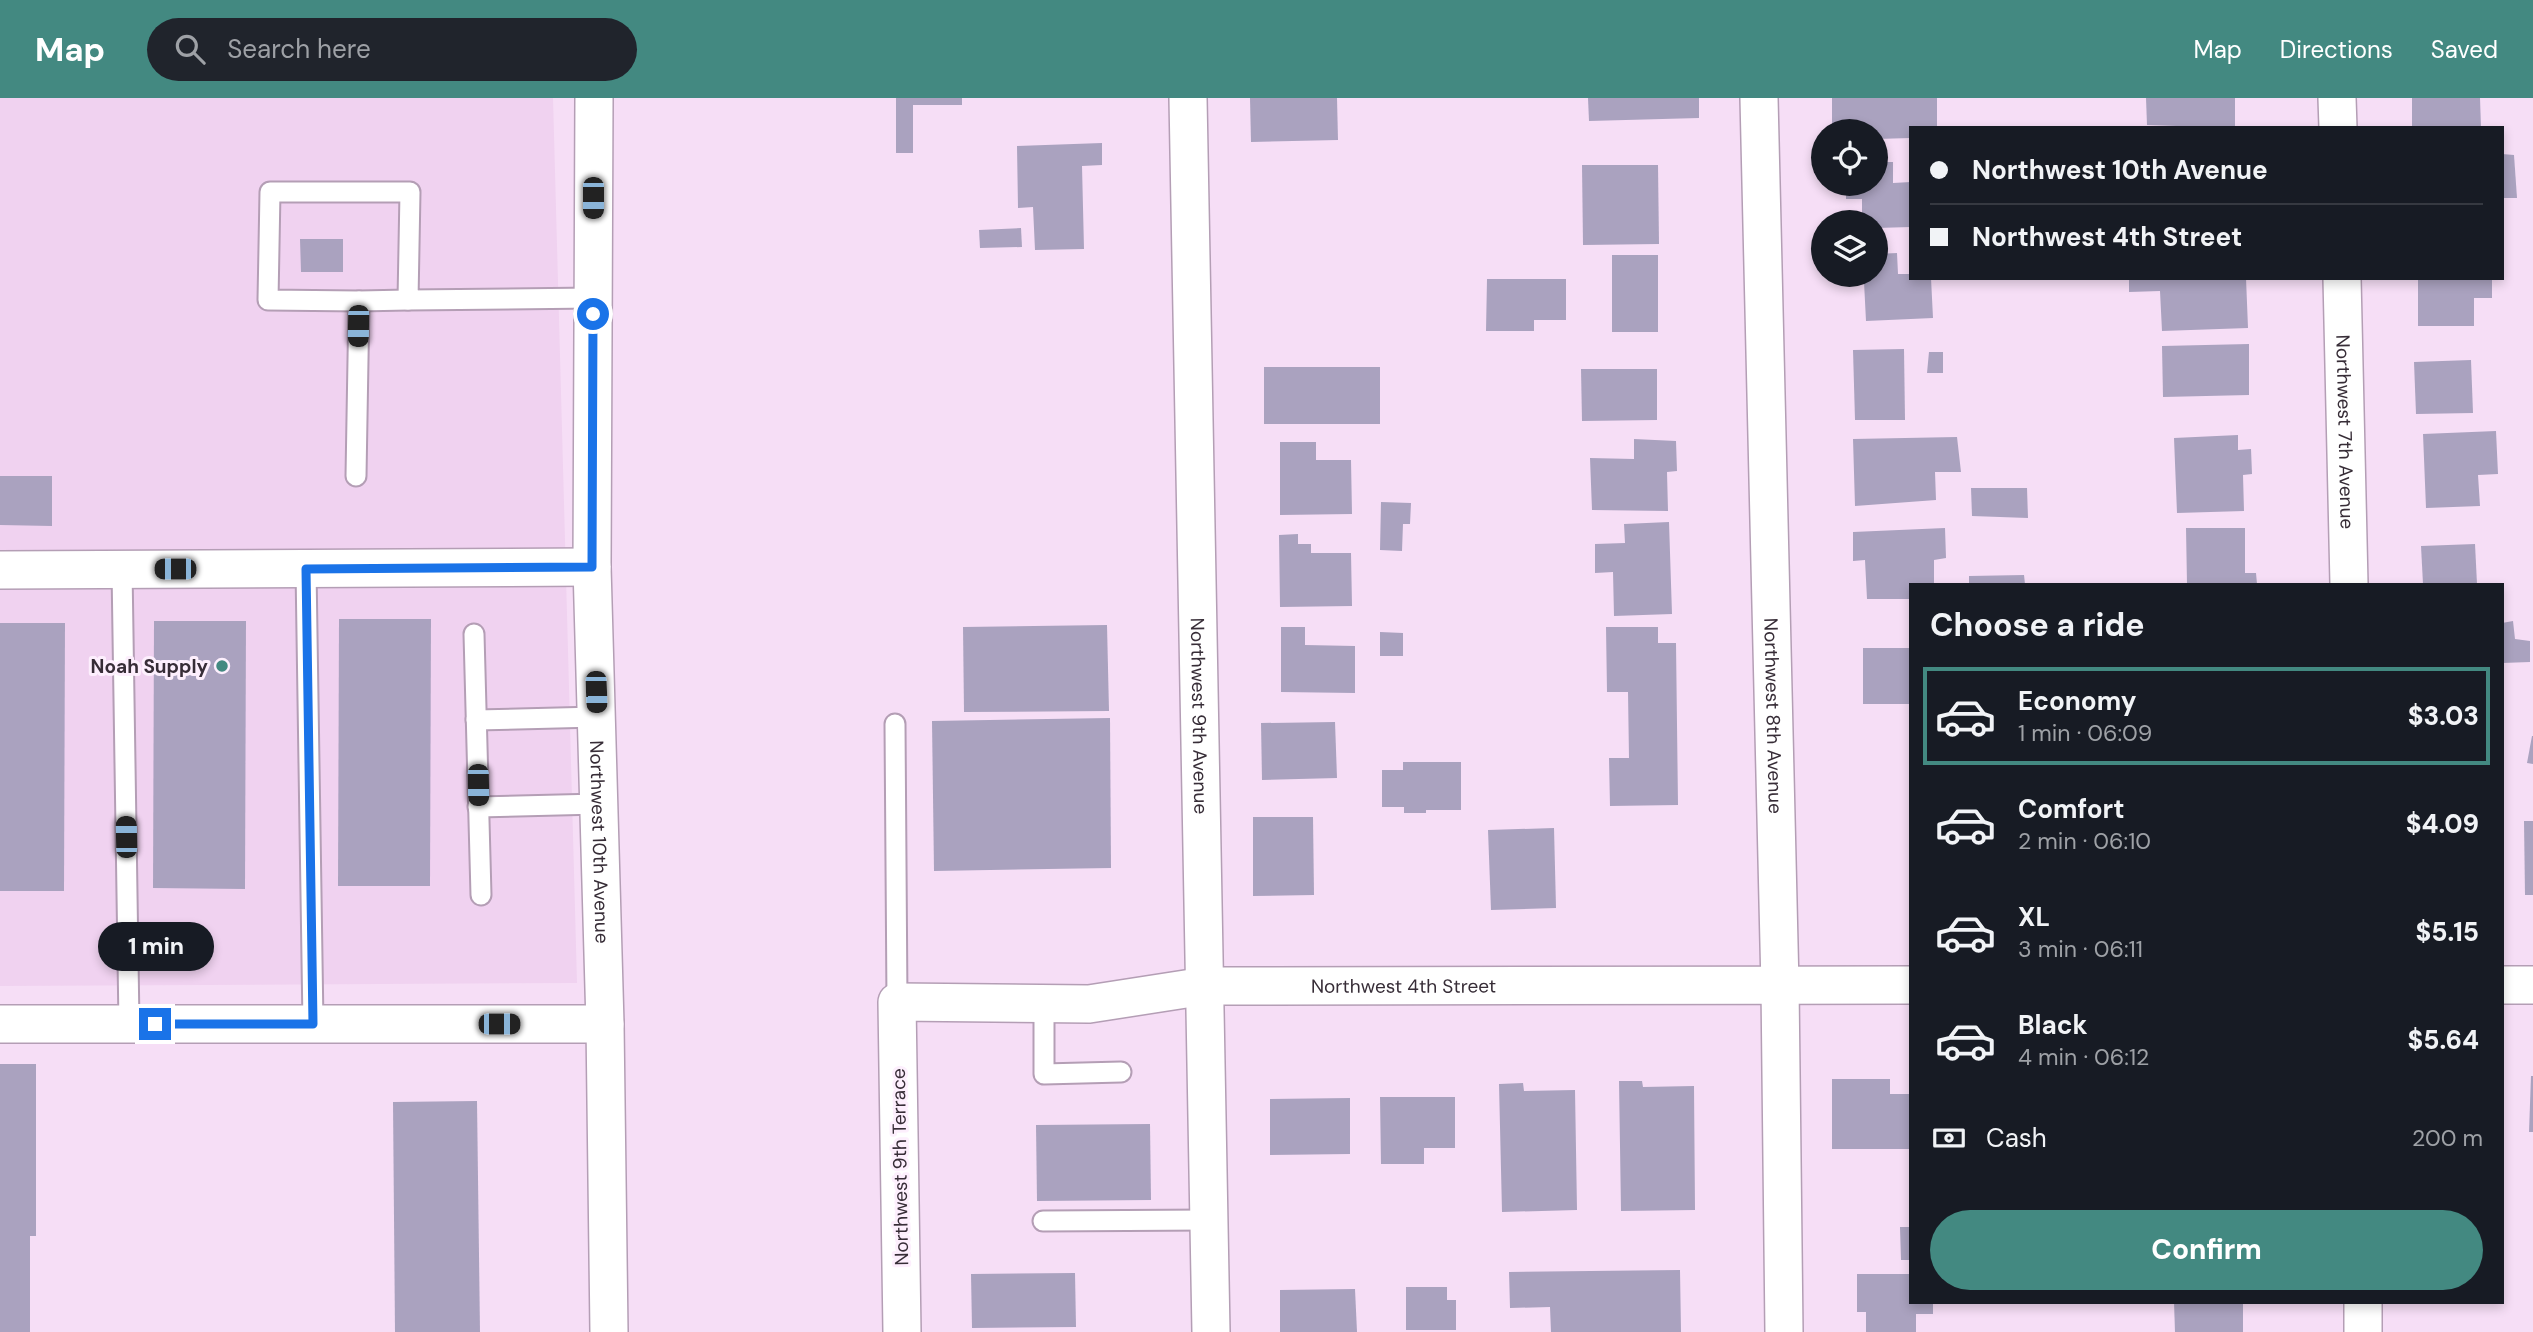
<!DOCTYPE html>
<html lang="en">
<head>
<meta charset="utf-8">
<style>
	body { margin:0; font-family:"DM Sans",sans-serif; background:#20242c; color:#f1f3f6; height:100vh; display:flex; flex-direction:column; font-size:26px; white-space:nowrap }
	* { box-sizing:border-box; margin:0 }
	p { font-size:23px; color:#9ea1a6 }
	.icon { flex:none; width:38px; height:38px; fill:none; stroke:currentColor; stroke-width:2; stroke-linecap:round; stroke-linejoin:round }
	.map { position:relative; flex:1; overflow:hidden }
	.drawer { position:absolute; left:1909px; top:485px; width:595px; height:721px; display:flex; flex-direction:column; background:#171b24; border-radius:0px; box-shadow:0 4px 10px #0003 }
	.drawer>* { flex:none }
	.top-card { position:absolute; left:1909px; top:28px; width:595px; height:154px; border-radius:0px; box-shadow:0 4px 10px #0003; display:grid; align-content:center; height:154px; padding:0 21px; background:#171b24 }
	.buttons { position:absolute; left:1811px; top:21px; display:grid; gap:14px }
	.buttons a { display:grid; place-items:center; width:77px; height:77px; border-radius:50%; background:#171b24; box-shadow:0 4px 10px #0003; font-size:35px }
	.end { position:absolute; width:32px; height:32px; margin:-16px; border:9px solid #1a73e8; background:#fff; box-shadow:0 0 0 4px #fff }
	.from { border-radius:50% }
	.bubble { position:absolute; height:49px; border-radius:24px; background:#171b24; box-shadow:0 4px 10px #0003; font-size:23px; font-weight:800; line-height:49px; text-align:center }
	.car { position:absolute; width:21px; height:42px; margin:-21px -10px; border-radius:9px; box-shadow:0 0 5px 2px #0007; background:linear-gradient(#222 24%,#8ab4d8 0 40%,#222 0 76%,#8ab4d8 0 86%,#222 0) }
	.top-card b { display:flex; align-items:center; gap:24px; height:66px; font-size:26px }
	.top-card b+b { border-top:2px solid #363941 }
	.top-card i { width:18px; height:18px; background:#f1f3f6 }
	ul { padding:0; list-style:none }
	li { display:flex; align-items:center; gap:21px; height:98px; margin:0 14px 10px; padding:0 7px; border:4px solid transparent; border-radius:0px }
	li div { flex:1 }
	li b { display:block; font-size:26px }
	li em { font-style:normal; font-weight:800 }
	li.on { border-color:#438981 }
	li>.icon { width:63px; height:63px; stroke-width:1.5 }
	h2 { padding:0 21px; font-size:32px; line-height:84px }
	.pay { display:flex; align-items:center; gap:18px; height:77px; padding:0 21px; font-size:26px }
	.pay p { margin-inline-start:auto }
	.button { display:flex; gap:14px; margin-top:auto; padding:14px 21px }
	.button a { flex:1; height:80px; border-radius:42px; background:#438981; color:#fff; font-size:28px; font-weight:800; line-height:80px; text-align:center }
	header { display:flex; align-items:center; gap:42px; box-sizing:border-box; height:98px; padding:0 35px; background:#438981; color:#fff }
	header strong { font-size:33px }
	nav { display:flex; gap:38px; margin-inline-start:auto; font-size:24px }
	.search { width:490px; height:63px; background:#20242c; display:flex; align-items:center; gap:18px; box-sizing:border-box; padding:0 24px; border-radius:38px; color:#9ea1a6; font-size:26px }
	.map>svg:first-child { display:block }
	.built { fill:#f0d2f0 }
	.building { fill:#aaa2bf }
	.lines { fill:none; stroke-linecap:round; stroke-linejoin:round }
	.service-casing { stroke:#b49eb5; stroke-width:23 }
	.minor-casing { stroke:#b49eb5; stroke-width:40 }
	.service { stroke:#fff; stroke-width:19 }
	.minor { stroke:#fff; stroke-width:37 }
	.route { stroke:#1a73e8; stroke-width:9 }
	.poi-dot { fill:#438981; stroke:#fdeffd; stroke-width:2.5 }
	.labels { text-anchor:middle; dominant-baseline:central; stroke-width:6; stroke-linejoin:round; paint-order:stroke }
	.street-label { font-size:19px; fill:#372d37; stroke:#fdeffd }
	.poi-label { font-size:19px; font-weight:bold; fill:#372d37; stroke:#fdeffd; text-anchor:end }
</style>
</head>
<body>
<header>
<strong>Map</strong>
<div class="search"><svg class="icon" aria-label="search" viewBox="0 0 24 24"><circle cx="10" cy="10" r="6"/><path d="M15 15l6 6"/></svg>Search here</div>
<nav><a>Map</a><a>Directions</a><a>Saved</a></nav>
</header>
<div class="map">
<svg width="2533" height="1234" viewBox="0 0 2533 1234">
	<rect width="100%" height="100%" fill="#f6def6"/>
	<path class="built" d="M 0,0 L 553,0 L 577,885 L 0,888 Z"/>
	<g class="building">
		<path d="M 896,0 L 962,0 L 962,7 L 913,7 L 913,55 L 896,55 Z"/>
		<path d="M 1250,0 L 1337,0 L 1338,42 L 1251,44 Z"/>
		<path d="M 1588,0 L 1699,0 L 1699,20 L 1589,23 Z"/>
		<path d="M 1832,0 L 1937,0 L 1937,30 L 1911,30 L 1911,40 L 1876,41 L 1876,33 L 1832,33 Z"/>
		<path d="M 2146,0 L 2235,0 L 2235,30 L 2147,27 Z"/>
		<path d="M 2412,0 L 2480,0 L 2481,30 L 2412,30 Z"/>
		<path d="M 1102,45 L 1102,67 L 1082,68 L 1084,151 L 1035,152 L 1033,109 L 1018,110 L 1017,48 Z"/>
		<path d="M 2502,56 L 2514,57 L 2517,100 L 2502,100 Z"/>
		<path d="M 1876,64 L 1893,64 L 1893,85 L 1911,84 L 1911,129 L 1876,130 L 1876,124 L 1862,124 L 1862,101 L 1846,101 L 1846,86 L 1876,86 Z"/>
		<path d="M 1582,67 L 1658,67 L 1659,146 L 1583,147 Z"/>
		<path d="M 1021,130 L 1022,149 L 980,150 L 979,132 Z"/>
		<path d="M 300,141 L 343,141 L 343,174 L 301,174 Z"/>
		<path d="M 1897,155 L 1898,176 L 1911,176 L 1911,180 L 1931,180 L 1933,220 L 1866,223 L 1864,184 L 1849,185 L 1848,177 L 1876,177 L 1876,156 Z"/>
		<rect x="1612" y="157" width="46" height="77"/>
		<path d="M 2129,180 L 2246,180 L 2248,230 L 2162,233 L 2160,193 L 2129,194 Z"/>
		<path d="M 2418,180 L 2492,180 L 2492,200 L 2474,200 L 2474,228 L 2418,228 Z"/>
		<path d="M 1487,181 L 1566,181 L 1566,222 L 1534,222 L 1534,233 L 1486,233 Z"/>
		<path d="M 2249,246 L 2249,297 L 2163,299 L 2162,248 Z"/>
		<path d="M 1904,251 L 1905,322 L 1855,322 L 1853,252 Z"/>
		<path d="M 1929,254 L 1943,254 L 1943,275 L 1927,275 Z"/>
		<path d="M 2471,262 L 2473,315 L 2416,316 L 2414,264 Z"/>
		<rect x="1264" y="269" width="116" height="57"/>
		<path d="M 1581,271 L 1657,271 L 1657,322 L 1582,323 Z"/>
		<path d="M 2496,333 L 2498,376 L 2478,377 L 2480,408 L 2426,410 L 2423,336 Z"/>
		<path d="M 2238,337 L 2238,352 L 2251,351 L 2252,376 L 2243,377 L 2244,413 L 2177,415 L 2174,340 Z"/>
		<path d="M 1957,339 L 1961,374 L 1935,374 L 1936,402 L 1855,408 L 1853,341 Z"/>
		<path d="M 1634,341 L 1676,343 L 1677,373 L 1667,374 L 1668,413 L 1592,412 L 1590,360 L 1634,361 Z"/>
		<path d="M 1280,344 L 1316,344 L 1316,362 L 1351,362 L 1352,416 L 1280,417 Z"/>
		<path d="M 0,378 L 52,378 L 52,428 L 0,427 Z"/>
		<path d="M 1971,390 L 2027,390 L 2028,420 L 1972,418 Z"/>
		<path d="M 1381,404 L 1411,405 L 1410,426 L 1403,426 L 1402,453 L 1380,452 Z"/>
		<path d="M 1669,424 L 1672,516 L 1614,518 L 1613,474 L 1595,475 L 1595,446 L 1625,445 L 1624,426 Z"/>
		<path d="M 1945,430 L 1946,460 L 1934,462 L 1934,486 L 1911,486 L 1911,501 L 1867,501 L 1865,462 L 1853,463 L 1853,434 Z"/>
		<path d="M 2186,430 L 2245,430 L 2245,475 L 2256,475 L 2257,486 L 2187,486 Z"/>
		<path d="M 1298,436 L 1298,446 L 1311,446 L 1311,455 L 1351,455 L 1352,508 L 1280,509 L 1279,437 Z"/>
		<path d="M 2475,446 L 2477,486 L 2423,486 L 2421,448 Z"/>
		<path d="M 2024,477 L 2025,486 L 1969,486 L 1969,478 Z"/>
		<path d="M 339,521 L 431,521 L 430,788 L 338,788 Z"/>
		<path d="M 154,523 L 246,523 L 245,791 L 153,790 Z"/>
		<path d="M 2513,523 L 2515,541 L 2530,543 L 2530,564 L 2502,565 L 2502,525 Z"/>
		<path d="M 0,525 L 65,525 L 64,793 L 0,793 Z"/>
		<path d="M 1107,527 L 1109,613 L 964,614 L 963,529 Z"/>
		<path d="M 1281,529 L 1305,529 L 1305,547 L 1355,548 L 1355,595 L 1281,594 Z"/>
		<path d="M 1606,529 L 1658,529 L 1658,545 L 1676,545 L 1678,707 L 1610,708 L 1609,660 L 1629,660 L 1628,594 L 1607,594 Z"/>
		<path d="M 1380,534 L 1403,535 L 1403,558 L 1380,558 Z"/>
		<rect x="1863" y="550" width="48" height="56"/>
		<path d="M 1110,620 L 1111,770 L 934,773 L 932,623 Z"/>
		<path d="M 1335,624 L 1337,680 L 1262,682 L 1261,625 Z"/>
		<path d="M 2532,638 L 2533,638 L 2533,666 L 2527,665 Z"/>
		<path d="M 1403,664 L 1461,664 L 1461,712 L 1426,712 L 1426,715 L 1404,715 L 1404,709 L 1382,709 L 1382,672 L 1403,672 Z"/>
		<path d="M 1253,719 L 1313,719 L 1314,797 L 1253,798 Z"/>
		<path d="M 2524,723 L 2533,723 L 2533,797 L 2525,797 Z"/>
		<path d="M 1554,730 L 1556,810 L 1491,812 L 1488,732 Z"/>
		<path d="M 0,966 L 36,966 L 36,1138 L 30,1138 L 30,1234 L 0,1234 Z"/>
		<path d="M 2531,978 L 2533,978 L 2533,1034 L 2529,1034 Z"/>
		<path d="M 1832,981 L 1890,981 L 1890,996 L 1911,996 L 1911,1051 L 1832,1051 Z"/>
		<path d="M 1619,983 L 1642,983 L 1643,989 L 1694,988 L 1695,1112 L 1621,1113 Z"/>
		<path d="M 1523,985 L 1524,993 L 1575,992 L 1577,1112 L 1502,1114 L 1499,986 Z"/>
		<path d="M 1380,999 L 1455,999 L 1455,1050 L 1424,1050 L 1424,1066 L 1381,1066 Z"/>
		<path d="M 1350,1000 L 1350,1056 L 1270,1057 L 1270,1001 Z"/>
		<path d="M 477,1003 L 480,1234 L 395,1234 L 393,1004 Z"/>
		<path d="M 1150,1026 L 1151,1102 L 1037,1103 L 1036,1027 Z"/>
		<path d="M 1900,1129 L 1911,1129 L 1911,1162 L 1901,1162 Z"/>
		<path d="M 1680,1172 L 1681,1234 L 1551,1234 L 1550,1209 L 1510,1210 L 1509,1174 Z"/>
		<path d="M 1075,1175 L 1076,1229 L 972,1230 L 971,1176 Z"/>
		<path d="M 1857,1176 L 1911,1176 L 1911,1204 L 1933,1204 L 1933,1216 L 1916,1216 L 1916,1234 L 1866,1234 L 1866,1214 L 1857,1214 Z"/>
		<path d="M 1406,1189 L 1447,1189 L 1447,1202 L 1456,1202 L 1456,1232 L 1406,1232 Z"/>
		<path d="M 1355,1191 L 1357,1234 L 1280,1234 L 1280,1192 Z"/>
		<path d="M 2174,1204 L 2243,1204 L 2243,1234 L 2175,1234 Z"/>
	</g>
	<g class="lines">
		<defs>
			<g id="service">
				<path d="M 359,203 L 408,202"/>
				<path d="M 356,378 L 359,203 L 268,202 L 270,94 L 410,94 L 408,202 L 593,200"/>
				<path d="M 122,471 L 129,926"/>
				<path d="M 306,471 L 313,926"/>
				<path d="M 474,536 L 481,797"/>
				<path d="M 476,622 L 597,619"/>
				<path d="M 895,626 L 897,904"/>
				<path d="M 478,709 L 599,706"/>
				<path d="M 1044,906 L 1044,976 L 1121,974"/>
				<path d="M 1043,1123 L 1209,1122"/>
			</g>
			<g id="minor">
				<path id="s1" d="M 594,0 L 592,469 L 605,926 L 609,1234"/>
				<path id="s2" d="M 1188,0 L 1211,1234"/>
				<path id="s3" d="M 1759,0 L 1780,888 L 1784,1234"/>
				<path d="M 2337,0 L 2338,30"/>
				<path id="s4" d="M 2342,180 L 2349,486"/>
				<path d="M 0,472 L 592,469"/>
				<path d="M 2502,887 L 2533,887"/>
				<path d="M 0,926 L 605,926"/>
				<path d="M 2363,1204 L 2363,1234"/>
				<path id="s5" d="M 902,1234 L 897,904 L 1089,906 L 1205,888 L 1911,887"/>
			</g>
		</defs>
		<use href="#service" class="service-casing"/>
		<use href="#minor" class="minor-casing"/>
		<use href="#service" class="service"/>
		<use href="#minor" class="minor"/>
	</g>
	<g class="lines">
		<path class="route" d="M 155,926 L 313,926 L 306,471 L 592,469 L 593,216"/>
	</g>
	<circle class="poi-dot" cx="222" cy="568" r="7"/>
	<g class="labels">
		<g class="street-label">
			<text stroke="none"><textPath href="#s4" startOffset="154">Northwest 7th Avenue</textPath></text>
			<text stroke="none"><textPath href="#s2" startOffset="618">Northwest 9th Avenue</textPath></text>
			<text stroke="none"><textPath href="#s3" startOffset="618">Northwest 8th Avenue</textPath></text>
			<text stroke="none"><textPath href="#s1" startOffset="744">Northwest 10th Avenue</textPath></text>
			<text stroke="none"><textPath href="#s5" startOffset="838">Northwest 4th Street</textPath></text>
			<text transform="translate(900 1069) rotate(-91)">Northwest 9th Terrace</text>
		</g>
		<g class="poi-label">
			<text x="208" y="568">Noah Supply</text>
		</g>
	</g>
</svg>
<div class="buttons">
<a><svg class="icon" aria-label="locate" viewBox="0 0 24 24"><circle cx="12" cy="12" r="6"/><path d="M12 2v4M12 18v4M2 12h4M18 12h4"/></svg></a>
<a><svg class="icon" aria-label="layers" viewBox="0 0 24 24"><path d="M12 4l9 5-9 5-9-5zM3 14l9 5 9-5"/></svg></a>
</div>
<i class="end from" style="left:593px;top:216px"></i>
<i class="end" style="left:155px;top:926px"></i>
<div class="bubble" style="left:98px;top:824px;width:116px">1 min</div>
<i class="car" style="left:593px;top:100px;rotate:180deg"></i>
<i class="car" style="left:358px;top:228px;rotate:181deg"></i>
<i class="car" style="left:175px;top:471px;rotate:270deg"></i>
<i class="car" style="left:596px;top:594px;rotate:178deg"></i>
<i class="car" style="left:478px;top:687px;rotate:179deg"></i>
<i class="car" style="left:126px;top:739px;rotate:359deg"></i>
<i class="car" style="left:499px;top:926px;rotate:90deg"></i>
<div class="top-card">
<b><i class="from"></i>Northwest 10th Avenue</b>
<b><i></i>Northwest 4th Street</b>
</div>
<section class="drawer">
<h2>Choose a ride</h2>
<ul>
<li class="on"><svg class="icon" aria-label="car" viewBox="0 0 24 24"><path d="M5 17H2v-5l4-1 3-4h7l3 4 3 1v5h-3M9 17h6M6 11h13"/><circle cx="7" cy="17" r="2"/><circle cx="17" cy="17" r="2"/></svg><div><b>Economy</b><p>1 min · 06:09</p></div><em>$3.03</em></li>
<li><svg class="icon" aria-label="car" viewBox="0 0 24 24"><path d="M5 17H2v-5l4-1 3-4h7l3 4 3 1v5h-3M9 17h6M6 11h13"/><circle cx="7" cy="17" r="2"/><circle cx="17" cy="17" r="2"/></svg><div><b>Comfort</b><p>2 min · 06:10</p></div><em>$4.09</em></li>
<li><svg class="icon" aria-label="car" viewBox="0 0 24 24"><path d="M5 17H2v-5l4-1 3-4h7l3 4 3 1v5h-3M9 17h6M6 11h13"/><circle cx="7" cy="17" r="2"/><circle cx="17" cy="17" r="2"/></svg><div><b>XL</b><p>3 min · 06:11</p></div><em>$5.15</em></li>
<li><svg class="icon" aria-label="car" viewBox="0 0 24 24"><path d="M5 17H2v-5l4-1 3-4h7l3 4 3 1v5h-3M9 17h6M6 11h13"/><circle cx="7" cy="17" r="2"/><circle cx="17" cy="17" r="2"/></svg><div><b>Black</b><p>4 min · 06:12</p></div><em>$5.64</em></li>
</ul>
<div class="pay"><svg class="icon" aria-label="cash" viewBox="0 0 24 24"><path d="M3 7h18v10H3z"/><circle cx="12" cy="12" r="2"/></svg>Cash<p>200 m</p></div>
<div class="button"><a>Confirm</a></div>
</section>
</div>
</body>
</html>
